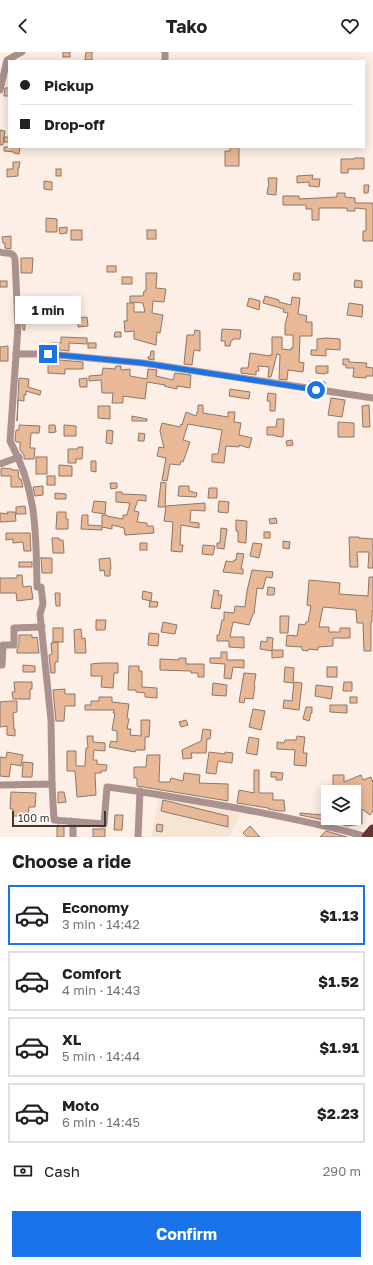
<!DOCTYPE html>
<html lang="en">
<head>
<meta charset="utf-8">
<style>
	body { margin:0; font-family:"Golos Text",sans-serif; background:#f6f6f6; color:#222; height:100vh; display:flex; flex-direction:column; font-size:15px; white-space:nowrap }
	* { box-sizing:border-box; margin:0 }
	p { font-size:13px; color:#767676 }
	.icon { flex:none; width:22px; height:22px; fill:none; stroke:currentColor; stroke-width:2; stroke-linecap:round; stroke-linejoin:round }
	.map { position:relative; height:785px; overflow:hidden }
	.panel { display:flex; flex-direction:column; background:#fff; flex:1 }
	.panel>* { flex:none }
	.hud { position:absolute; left:8px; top:8px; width:357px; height:88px; border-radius:0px; box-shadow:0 2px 10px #0003; display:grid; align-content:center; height:88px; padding:0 12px; background:#fff }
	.controls { position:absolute; left:321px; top:733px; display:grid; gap:8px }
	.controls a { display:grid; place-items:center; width:40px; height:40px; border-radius:0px; background:#fff; box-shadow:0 2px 10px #0003; font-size:20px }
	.scale { position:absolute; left:12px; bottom:10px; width:94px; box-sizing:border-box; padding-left:4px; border:2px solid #413832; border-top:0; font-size:11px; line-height:14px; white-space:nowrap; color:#413832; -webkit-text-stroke:3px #fff; paint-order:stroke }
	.end { position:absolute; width:18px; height:18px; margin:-9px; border:5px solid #1a73e8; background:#fff; box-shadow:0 0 0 2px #fff }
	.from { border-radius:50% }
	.bubble { position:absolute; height:28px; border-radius:0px; background:#fff; box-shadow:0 2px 10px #0003; font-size:13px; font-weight:700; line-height:28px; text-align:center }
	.hud b { display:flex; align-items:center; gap:14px; height:38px; font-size:15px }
	.hud b+b { border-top:1px solid #e0e0e0 }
	.hud i { width:10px; height:10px; background:#222 }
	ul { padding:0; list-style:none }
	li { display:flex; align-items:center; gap:12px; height:60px; margin:0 8px 6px; padding:0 4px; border:2px solid #e0e0e0; border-radius:0px }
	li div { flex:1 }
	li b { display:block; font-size:15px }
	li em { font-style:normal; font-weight:700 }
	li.current { border-color:#1a73e8 }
	li>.icon { width:36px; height:36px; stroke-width:1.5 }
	h2 { padding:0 12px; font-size:18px; line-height:48px }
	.pay { display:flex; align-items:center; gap:10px; height:44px; padding:0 12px; font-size:15px }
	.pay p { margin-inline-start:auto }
	.button { display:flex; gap:8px; margin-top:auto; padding:8px 12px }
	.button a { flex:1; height:46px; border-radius:0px; background:#1a73e8; color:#fff; font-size:16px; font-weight:700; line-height:46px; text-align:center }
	header { display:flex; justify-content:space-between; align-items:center; height:52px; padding:0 12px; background:#fff; font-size:18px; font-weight:700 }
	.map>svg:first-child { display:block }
	.education { fill:#f6e5d3 }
	.building { fill:#e9b897; stroke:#8b7769 }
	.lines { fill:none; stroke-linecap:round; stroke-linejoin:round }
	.minor { stroke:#ac928f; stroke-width:7 }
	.trunk { stroke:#643632; stroke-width:11 }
	.route { stroke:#1a73e8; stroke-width:5 }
</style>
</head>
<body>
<header><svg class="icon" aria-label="back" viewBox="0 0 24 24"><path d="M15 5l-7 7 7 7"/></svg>Tako<svg class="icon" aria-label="heart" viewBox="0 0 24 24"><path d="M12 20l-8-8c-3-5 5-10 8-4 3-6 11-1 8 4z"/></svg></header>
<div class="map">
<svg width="373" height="785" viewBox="0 0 373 785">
	<rect width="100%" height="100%" fill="#fdefe6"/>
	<path class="education" d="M 159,744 L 241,761 L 229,785 L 151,785 Z"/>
	<g class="building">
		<rect x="63" y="0" width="7" height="5"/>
		<path d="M 86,0 L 92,0 L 92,8 L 85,8 Z"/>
		<path d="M 5,36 L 9,36 L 9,44 L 4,44 Z"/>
		<path d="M 0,78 L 5,79 L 4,85 L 9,85 L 9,90 L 4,90 L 4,85 L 3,93 L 0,93 Z"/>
		<path d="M 4,95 L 20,95 L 19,102 L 14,101 L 14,100 L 4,99 Z"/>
		<path d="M 230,95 L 239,95 L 239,114 L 225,114 L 225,99 L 230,99 Z"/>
		<path d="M 354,106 L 364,106 L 364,117 L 348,117 L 348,121 L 341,121 L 341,107 L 354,107 Z"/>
		<path d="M 13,110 L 20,110 L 19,116 L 18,116 L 18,124 L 7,125 L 7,117 L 13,117 Z"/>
		<rect x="56" y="117" width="5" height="7"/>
		<path d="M 313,123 L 312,127 L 320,127 L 319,135 L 309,134 L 309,130 L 297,131 L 297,124 Z"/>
		<path d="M 268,126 L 277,126 L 276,143 L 267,142 L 268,135 L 269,135 Z"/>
		<path d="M 44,129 L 52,130 L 52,138 L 44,137 Z"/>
		<path d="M 364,133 L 369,133 L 368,141 L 364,141 Z"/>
		<path d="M 337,141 L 345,141 L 345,145 L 355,146 L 355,151 L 373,151 L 373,189 L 363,189 L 363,179 L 366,179 L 366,157 L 355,156 L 355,159 L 347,159 L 347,156 L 319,156 L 319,168 L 312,168 L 312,157 L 306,157 L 306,153 L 283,153 L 283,144 L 299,144 L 299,147 L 337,145 Z"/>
		<path d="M 46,166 L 57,167 L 57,180 L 46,180 Z"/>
		<path d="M 67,175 L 67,181 L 60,182 L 59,176 Z"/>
		<rect x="71" y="178" width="11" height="10"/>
		<rect x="147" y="178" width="9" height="9"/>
		<path d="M 11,184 L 11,197 L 5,196 L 5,191 L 3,191 L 2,185 Z"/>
		<path d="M 21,206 L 33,206 L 32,221 L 21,221 Z"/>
		<rect x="107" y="214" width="9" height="6"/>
		<path d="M 146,221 L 157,221 L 156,236 L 166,237 L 164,250 L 153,249 L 152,261 L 163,263 L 160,281 L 157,280 L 156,293 L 134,287 L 134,279 L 125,280 L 124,269 L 127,269 L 127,251 L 134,251 L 134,260 L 145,260 L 143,251 L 130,250 L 130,244 L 143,244 L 144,239 L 146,239 Z"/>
		<path d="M 294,221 L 300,221 L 300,228 L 293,228 Z"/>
		<rect x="122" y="225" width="10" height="7"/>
		<path d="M 355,228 L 362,229 L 362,236 L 354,235 Z"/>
		<rect x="0" y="229" width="7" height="6"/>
		<path d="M 265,244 L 279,248 L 279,250 L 291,253 L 292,245 L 300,246 L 298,262 L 307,264 L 306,270 L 312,270 L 312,284 L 300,284 L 299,310 L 304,311 L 303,320 L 288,318 L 287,328 L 279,327 L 280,303 L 277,302 L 271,325 L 268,325 L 269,315 L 258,314 L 259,319 L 256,319 L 256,323 L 241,321 L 241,316 L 248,316 L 250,301 L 270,304 L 270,303 L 272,303 L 272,285 L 282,285 L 282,297 L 291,298 L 291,296 L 293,296 L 293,283 L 285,283 L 285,273 L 288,261 L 283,260 L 284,257 L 263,251 Z"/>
		<path d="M 249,246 L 260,249 L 259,258 L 247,254 Z"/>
		<path d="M 349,251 L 363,253 L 362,265 L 347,263 Z"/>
		<path d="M 33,252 L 35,262 L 25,263 L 25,278 L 23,278 L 22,258 L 25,258 L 25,253 Z"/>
		<path d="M 87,265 L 88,274 L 78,275 L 78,266 Z"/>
		<path d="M 222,277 L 241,278 L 240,287 L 233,287 L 232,289 L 231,289 L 230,294 L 225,294 L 225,289 L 221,289 Z"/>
		<path d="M 195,278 L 200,279 L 200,299 L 194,298 L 192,313 L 184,312 L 187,283 L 194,283 Z"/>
		<path d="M 115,280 L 121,280 L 121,285 L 114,285 Z"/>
		<path d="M 61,285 L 87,286 L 87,292 L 69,291 L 69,299 L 51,297 L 51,291 L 61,291 Z"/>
		<path d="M 327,286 L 340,287 L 340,298 L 326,297 L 326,304 L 311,303 L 311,298 L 317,298 L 317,287 Z"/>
		<rect x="88" y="291" width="8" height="5"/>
		<path d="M 8,294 L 8,309 L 0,309 L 0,295 Z"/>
		<path d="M 151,299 L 154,299 L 154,308 L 148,307 L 148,305 L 150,305 Z"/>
		<path d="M 48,307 L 83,310 L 83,317 L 65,317 L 65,322 L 48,321 Z"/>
		<path d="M 343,307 L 349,307 L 349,310 L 367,311 L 366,315 L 373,316 L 373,324 L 366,324 L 366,326 L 353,325 L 354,316 L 346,316 L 346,313 L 343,313 Z"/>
		<path d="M 116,314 L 121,314 L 121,318 L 130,317 L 130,324 L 147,327 L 148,317 L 157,318 L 156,324 L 173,328 L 175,321 L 191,323 L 190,336 L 177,334 L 177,337 L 164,334 L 165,333 L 147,330 L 145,347 L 123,344 L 123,351 L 112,351 L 113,341 L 102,341 L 101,328 L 89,329 L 89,324 L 102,323 L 103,316 L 115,317 Z"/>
		<path d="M 316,314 L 328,314 L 328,321 L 325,321 L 325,322 L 316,321 Z"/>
		<path d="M 19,326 L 29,327 L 28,335 L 41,339 L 40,343 L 26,339 L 26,343 L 24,343 L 24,349 L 18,348 L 17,369 Z"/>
		<path d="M 87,326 L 87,335 L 80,335 L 79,327 Z"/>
		<path d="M 309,329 L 325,330 L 325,334 L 309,331 Z"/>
		<path d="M 230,337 L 250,340 L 249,347 L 229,344 Z"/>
		<path d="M 268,341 L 276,342 L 275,359 L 270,359 L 270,349 L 267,349 Z"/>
		<path d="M 331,346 L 345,348 L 342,365 L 328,363 Z"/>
		<path d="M 198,353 L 203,353 L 203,361 L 228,365 L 228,360 L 235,360 L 234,370 L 241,371 L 239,383 L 252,386 L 249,396 L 239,393 L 239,395 L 226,394 L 224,411 L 212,410 L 212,402 L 218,402 L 222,378 L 188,372 L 183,388 L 190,390 L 183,410 L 181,409 L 180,413 L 170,412 L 167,429 L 162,428 L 166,406 L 157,404 L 159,395 L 164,396 L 160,379 L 162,371 L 180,375 L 181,372 L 182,373 L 186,360 L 196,364 L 197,360 L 198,360 Z"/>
		<path d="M 369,353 L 370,375 L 363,375 L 362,354 Z"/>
		<path d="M 98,354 L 110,354 L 110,367 L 98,366 Z"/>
		<path d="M 132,364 L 147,367 L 147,369 L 132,369 Z"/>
		<path d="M 277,367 L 284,367 L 283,385 L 275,384 L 275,383 L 267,383 L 267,375 L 276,375 Z"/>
		<path d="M 338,370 L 354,371 L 354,385 L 338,385 Z"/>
		<path d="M 19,373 L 40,374 L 39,381 L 31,381 L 30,396 L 35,396 L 34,407 L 24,407 L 24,403 L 20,398 L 20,390 L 16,390 L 15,388 L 16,378 L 19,378 Z"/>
		<path d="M 49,373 L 55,373 L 56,380 L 49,381 Z"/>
		<path d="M 64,373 L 76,374 L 76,384 L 64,384 Z"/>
		<path d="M 107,378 L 113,379 L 112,392 L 106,391 Z"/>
		<path d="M 139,381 L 145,382 L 144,389 L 138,389 Z"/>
		<path d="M 292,388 L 293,393 L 287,394 L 286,389 Z"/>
		<path d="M 78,395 L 83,395 L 82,407 L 76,407 L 76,411 L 68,411 L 68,397 L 78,397 Z"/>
		<rect x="36" y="405" width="11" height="17"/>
		<path d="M 91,409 L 96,409 L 96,420 L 91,419 Z"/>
		<path d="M 59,413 L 72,414 L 72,424 L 59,424 Z"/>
		<path d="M 2,416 L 12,417 L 12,418 L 18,418 L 19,427 L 21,427 L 23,435 L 11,435 L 11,424 L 1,424 L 1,417 Z"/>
		<rect x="47" y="424" width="8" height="9"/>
		<path d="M 161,430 L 166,431 L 165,455 L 158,455 Z"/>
		<path d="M 110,431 L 117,431 L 117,436 L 111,437 Z"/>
		<path d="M 43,434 L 43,443 L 35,444 L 33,435 Z"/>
		<path d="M 179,434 L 189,434 L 189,439 L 197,441 L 196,445 L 178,444 Z"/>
		<path d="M 209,436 L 217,436 L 217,446 L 208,446 Z"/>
		<path d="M 116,440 L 122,440 L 122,442 L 146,443 L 146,449 L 138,448 L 134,459 L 139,460 L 137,470 L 147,471 L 147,474 L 153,474 L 154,481 L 125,483 L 124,476 L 112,473 L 112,477 L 102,475 L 102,478 L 81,477 L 82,463 L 88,463 L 88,473 L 102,474 L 102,463 L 107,463 L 107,464 L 123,467 L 123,463 L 127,463 L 130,451 L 116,450 Z"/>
		<path d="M 55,441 L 66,442 L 66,447 L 55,447 Z"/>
		<path d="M 94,449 L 106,450 L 105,462 L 92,460 Z"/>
		<path d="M 219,449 L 229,450 L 228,461 L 218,460 Z"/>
		<path d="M 205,451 L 205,459 L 191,458 L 190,470 L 199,471 L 199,476 L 181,473 L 180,493 L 183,493 L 182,500 L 171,499 L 173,470 L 164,469 L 166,454 Z"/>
		<path d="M 25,454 L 26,462 L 16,462 L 16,455 Z"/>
		<path d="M 7,460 L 15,460 L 16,469 L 0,470 L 0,461 L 8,462 Z"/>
		<path d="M 57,460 L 66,460 L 66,467 L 68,467 L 68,477 L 56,477 Z"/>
		<path d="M 276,466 L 277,471 L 270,472 L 269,467 Z"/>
		<path d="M 236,468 L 247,469 L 246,491 L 238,490 L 238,479 L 236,479 Z"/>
		<path d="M 221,476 L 227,477 L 224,497 L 217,496 L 217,491 L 220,491 Z"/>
		<rect x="264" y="480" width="6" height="6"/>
		<path d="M 6,481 L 30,481 L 31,499 L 24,499 L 23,490 L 13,491 L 13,487 L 6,488 Z"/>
		<path d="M 349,485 L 359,485 L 359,486 L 373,487 L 373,516 L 368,516 L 369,500 L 357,500 L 358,515 L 350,515 Z"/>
		<path d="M 52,486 L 59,486 L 59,488 L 63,488 L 64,501 L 53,501 Z"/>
		<path d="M 283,489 L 290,490 L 289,497 L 283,496 Z"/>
		<rect x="140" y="491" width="7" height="7"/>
		<path d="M 253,491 L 262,492 L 259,506 L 250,504 Z"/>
		<path d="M 203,493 L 215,494 L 213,503 L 202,502 Z"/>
		<path d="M 237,501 L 244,502 L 241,517 L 243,517 L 243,522 L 223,520 L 226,509 L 233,510 L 234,508 L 236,508 Z"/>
		<path d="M 41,505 L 41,506 L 52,506 L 52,521 L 42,521 Z"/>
		<path d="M 110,506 L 111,517 L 110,517 L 110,524 L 105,524 L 104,518 L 100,519 L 99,507 Z"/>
		<rect x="19" y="510" width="13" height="5"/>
		<path d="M 252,518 L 273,520 L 272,526 L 266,525 L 263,537 L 257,536 L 254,562 L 253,562 L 249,573 L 233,570 L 230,585 L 244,585 L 244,596 L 229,595 L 229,589 L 217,589 L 217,583 L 219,583 L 222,568 L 224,568 L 224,560 L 234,561 L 235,554 L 245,555 L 247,539 Z"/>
		<path d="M 17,523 L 22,523 L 23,535 L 31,534 L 33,547 L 17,549 L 16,541 L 0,541 L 0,526 L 17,526 Z"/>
		<path d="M 369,525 L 373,525 L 373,560 L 372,559 L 372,570 L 371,570 L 371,599 L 364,599 L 363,571 L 357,571 L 356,558 L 323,555 L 319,575 L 329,575 L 329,580 L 340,580 L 340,576 L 350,576 L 350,586 L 333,586 L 333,594 L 318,595 L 318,598 L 309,597 L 308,599 L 302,598 L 302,595 L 286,594 L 287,583 L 297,584 L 299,572 L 305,573 L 306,570 L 308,570 L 311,554 L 307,553 L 309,528 L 340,531 L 339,542 L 368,544 Z"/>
		<path d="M 268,535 L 275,536 L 274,543 L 267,543 Z"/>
		<path d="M 214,538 L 219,539 L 218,543 L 222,543 L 220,557 L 211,556 Z"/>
		<path d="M 143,539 L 152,541 L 151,549 L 142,547 Z"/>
		<path d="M 55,541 L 60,541 L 60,554 L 56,554 Z"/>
		<path d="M 150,549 L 158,550 L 157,555 L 149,555 Z"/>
		<path d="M 280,564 L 289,564 L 288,581 L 280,581 Z"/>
		<path d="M 96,568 L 106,568 L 105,578 L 96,578 Z"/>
		<path d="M 163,570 L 177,573 L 175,582 L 161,580 Z"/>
		<rect x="53" y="576" width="10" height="14"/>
		<path d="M 81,577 L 82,587 L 85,586 L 86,601 L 75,601 L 74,578 Z"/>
		<path d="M 149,581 L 159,582 L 158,594 L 148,593 Z"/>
		<path d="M 19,583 L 32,583 L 32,586 L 37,585 L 39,601 L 17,601 L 17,597 L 19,593 Z"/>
		<path d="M 267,585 L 273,586 L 272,599 L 260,597 L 261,589 L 267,590 Z"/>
		<path d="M 58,590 L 58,610 L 55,610 L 55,621 L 51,621 L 49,603 L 52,602 L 51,591 Z"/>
		<path d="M 272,598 L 283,598 L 283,605 L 272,606 Z"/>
		<path d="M 221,600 L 227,600 L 227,608 L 244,608 L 244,616 L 233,615 L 231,627 L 224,626 L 225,612 L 210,611 L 210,606 L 221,606 Z"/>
		<path d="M 179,606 L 186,606 L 186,612 L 204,612 L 204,625 L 198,625 L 198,621 L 191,621 L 191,619 L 160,618 L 160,607 L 179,608 Z"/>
		<path d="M 101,611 L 118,611 L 118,621 L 114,621 L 113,636 L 101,635 L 102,624 L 91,624 L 91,612 Z"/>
		<path d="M 23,613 L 35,614 L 35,620 L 23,620 Z"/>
		<path d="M 129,614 L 139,614 L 139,619 L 142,619 L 142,635 L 157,636 L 157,646 L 145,645 L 145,641 L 136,640 L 136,638 L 128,638 Z"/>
		<path d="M 285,615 L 294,616 L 293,631 L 284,630 Z"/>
		<rect x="327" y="615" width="10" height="10"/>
		<path d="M 244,621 L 256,622 L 254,633 L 255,634 L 253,647 L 245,646 L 244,651 L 239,650 Z"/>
		<path d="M 14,630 L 32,630 L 32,637 L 30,637 L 30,647 L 13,647 L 12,640 L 15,640 Z"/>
		<path d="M 294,630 L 302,631 L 299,658 L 283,656 L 284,648 L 292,649 Z"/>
		<path d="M 344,630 L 352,630 L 352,639 L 343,639 Z"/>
		<path d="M 213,631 L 227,633 L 226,644 L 212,643 Z"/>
		<path d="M 316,633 L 333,635 L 331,647 L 315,644 Z"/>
		<path d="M 65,637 L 65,642 L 75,642 L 75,654 L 65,654 L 64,669 L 56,669 L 53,638 Z"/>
		<path d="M 99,645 L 112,645 L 112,650 L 129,652 L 127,666 L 129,667 L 127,677 L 131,677 L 130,683 L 141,684 L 141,668 L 150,668 L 149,685 L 145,685 L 145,698 L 136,698 L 135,700 L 109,695 L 111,689 L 117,690 L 117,679 L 112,678 L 115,661 L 113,661 L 114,658 L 85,658 L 85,653 L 91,653 L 91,649 L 99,649 Z"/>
		<rect x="350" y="645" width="7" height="6"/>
		<path d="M 11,649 L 17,649 L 17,660 L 13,661 L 14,677 L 15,677 L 15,684 L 7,683 L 7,674 L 0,675 L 0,650 Z"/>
		<path d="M 330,653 L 347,653 L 347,661 L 330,660 Z"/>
		<path d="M 306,655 L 312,655 L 312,661 L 311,661 L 309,669 L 303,667 Z"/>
		<path d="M 253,657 L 265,659 L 261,678 L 249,675 Z"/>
		<path d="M 186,668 L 188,673 L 181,675 L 179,670 Z"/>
		<path d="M 203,677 L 211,678 L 210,687 L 207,687 L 206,701 L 191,701 L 192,706 L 183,707 L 182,698 L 201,689 Z"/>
		<path d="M 87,684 L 93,684 L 93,690 L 105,691 L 105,699 L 94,698 L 93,708 L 97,708 L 97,712 L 107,713 L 106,719 L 101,719 L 101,721 L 95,721 L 96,743 L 77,745 L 75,719 L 67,719 L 67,699 L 76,699 L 76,714 L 85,714 L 86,696 L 88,696 Z"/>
		<path d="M 297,684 L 305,685 L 303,701 L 307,701 L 306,714 L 294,713 L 295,698 L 277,697 L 277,690 L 284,691 L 285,688 L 296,688 Z"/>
		<path d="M 249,685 L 259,687 L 257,703 L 246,701 Z"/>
		<path d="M 7,700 L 23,703 L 21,714 L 11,712 L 9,725 L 0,724 L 0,705 L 6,706 Z"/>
		<path d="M 209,700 L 225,702 L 225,700 L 233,701 L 232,711 L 218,709 L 216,722 L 206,721 Z"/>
		<path d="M 147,703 L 160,703 L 159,730 L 170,730 L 171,726 L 183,729 L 184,721 L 200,723 L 199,731 L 228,732 L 228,749 L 137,734 L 137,726 L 134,726 L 134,715 L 146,715 Z"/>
		<path d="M 23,710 L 33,711 L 32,725 L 22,725 Z"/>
		<path d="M 254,718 L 259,718 L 259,741 L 273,741 L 273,748 L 284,748 L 285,759 L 279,759 L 268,757 L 268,756 L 237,751 L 239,738 L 254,741 Z"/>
		<path d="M 271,720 L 283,721 L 282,728 L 276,728 L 276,725 L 271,725 Z"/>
		<path d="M 333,723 L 344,723 L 344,730 L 361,723 L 363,728 L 371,725 L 373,731 L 373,759 L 370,763 L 362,757 L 362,772 L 347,774 L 330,770 L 331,766 L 354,766 L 354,761 L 356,761 L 355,751 L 354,751 L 354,740 L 344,740 L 345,736 L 333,736 Z"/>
		<path d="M 11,740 L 36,741 L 35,755 L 29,755 L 28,764 L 13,764 L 13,757 L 10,757 Z"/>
		<path d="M 58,740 L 64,740 L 66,750 L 58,751 Z"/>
		<path d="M 324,747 L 328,747 L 328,769 L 300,763 L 300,761 L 323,763 Z"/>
		<path d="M 163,748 L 228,764 L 228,775 L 161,759 Z"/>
		<path d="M 115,763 L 123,763 L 122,778 L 114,778 Z"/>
		<path d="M 157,772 L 163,773 L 162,780 L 156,779 Z"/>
		<path d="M 57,773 L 64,774 L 64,785 L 57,785 Z"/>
		<path d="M 250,774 L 260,785 L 247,785 L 243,781 Z"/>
		<rect x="93" y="777" width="12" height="8"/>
		<path d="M 326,779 L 347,785 L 320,785 Z"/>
	</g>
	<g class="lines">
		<g class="minor">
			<path d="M 165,9 L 165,0"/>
			<path d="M 0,38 L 7,8 L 22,0"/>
			<path d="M 0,200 C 7,202 13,199 15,207 L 18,275 L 10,389 C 37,439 36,479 37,535 L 41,535 L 43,552 L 40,562 L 51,668 L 52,732"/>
			<path d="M 16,302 L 48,302 L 143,311 L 373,346"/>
			<path d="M 0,412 L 19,405"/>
			<path d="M 0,613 L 2,613 L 3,593 L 14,593 L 14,576 L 42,575"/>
			<path d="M 0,733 L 52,732 L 54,768 L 104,772 L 107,735 C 153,741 197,749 242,757 C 284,765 326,773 367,785"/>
			<path d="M 71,769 L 73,776 L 73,785"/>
			<path d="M 138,785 L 140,739"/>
		</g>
		<path class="trunk" d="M 367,785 L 373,778"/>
	</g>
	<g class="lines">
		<path class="route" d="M 48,302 L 143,311 L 316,338"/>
	</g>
</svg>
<div class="controls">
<a><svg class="icon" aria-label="layers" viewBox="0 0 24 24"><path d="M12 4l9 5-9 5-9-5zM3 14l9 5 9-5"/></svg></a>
</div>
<div class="scale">100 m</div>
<i class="end from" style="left:316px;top:338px"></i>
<i class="end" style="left:48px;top:302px"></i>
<div class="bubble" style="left:15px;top:244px;width:66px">1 min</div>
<div class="hud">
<b><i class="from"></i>Pickup</b>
<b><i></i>Drop-off</b>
</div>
</div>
<section class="panel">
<h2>Choose a ride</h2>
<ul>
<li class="current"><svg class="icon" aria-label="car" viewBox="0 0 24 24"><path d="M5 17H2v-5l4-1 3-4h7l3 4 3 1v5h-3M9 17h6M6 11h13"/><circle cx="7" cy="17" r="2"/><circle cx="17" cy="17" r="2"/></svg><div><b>Economy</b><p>3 min · 14:42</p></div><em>$1.13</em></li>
<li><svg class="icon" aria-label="car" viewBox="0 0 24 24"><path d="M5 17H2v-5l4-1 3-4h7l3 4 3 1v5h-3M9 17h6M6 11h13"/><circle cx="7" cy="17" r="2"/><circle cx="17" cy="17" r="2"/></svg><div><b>Comfort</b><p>4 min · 14:43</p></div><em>$1.52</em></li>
<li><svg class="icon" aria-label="car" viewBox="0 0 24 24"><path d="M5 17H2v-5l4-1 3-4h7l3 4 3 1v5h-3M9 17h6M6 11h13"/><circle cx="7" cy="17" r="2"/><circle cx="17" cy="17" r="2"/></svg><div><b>XL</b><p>5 min · 14:44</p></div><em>$1.91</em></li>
<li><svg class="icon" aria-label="car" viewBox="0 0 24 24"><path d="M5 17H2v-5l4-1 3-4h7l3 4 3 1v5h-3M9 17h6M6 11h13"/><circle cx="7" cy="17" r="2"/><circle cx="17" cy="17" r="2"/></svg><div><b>Moto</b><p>6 min · 14:45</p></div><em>$2.23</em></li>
</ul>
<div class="pay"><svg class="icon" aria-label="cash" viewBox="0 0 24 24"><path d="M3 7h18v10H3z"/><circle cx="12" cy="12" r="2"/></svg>Cash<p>290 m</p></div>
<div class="button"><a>Confirm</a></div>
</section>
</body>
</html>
